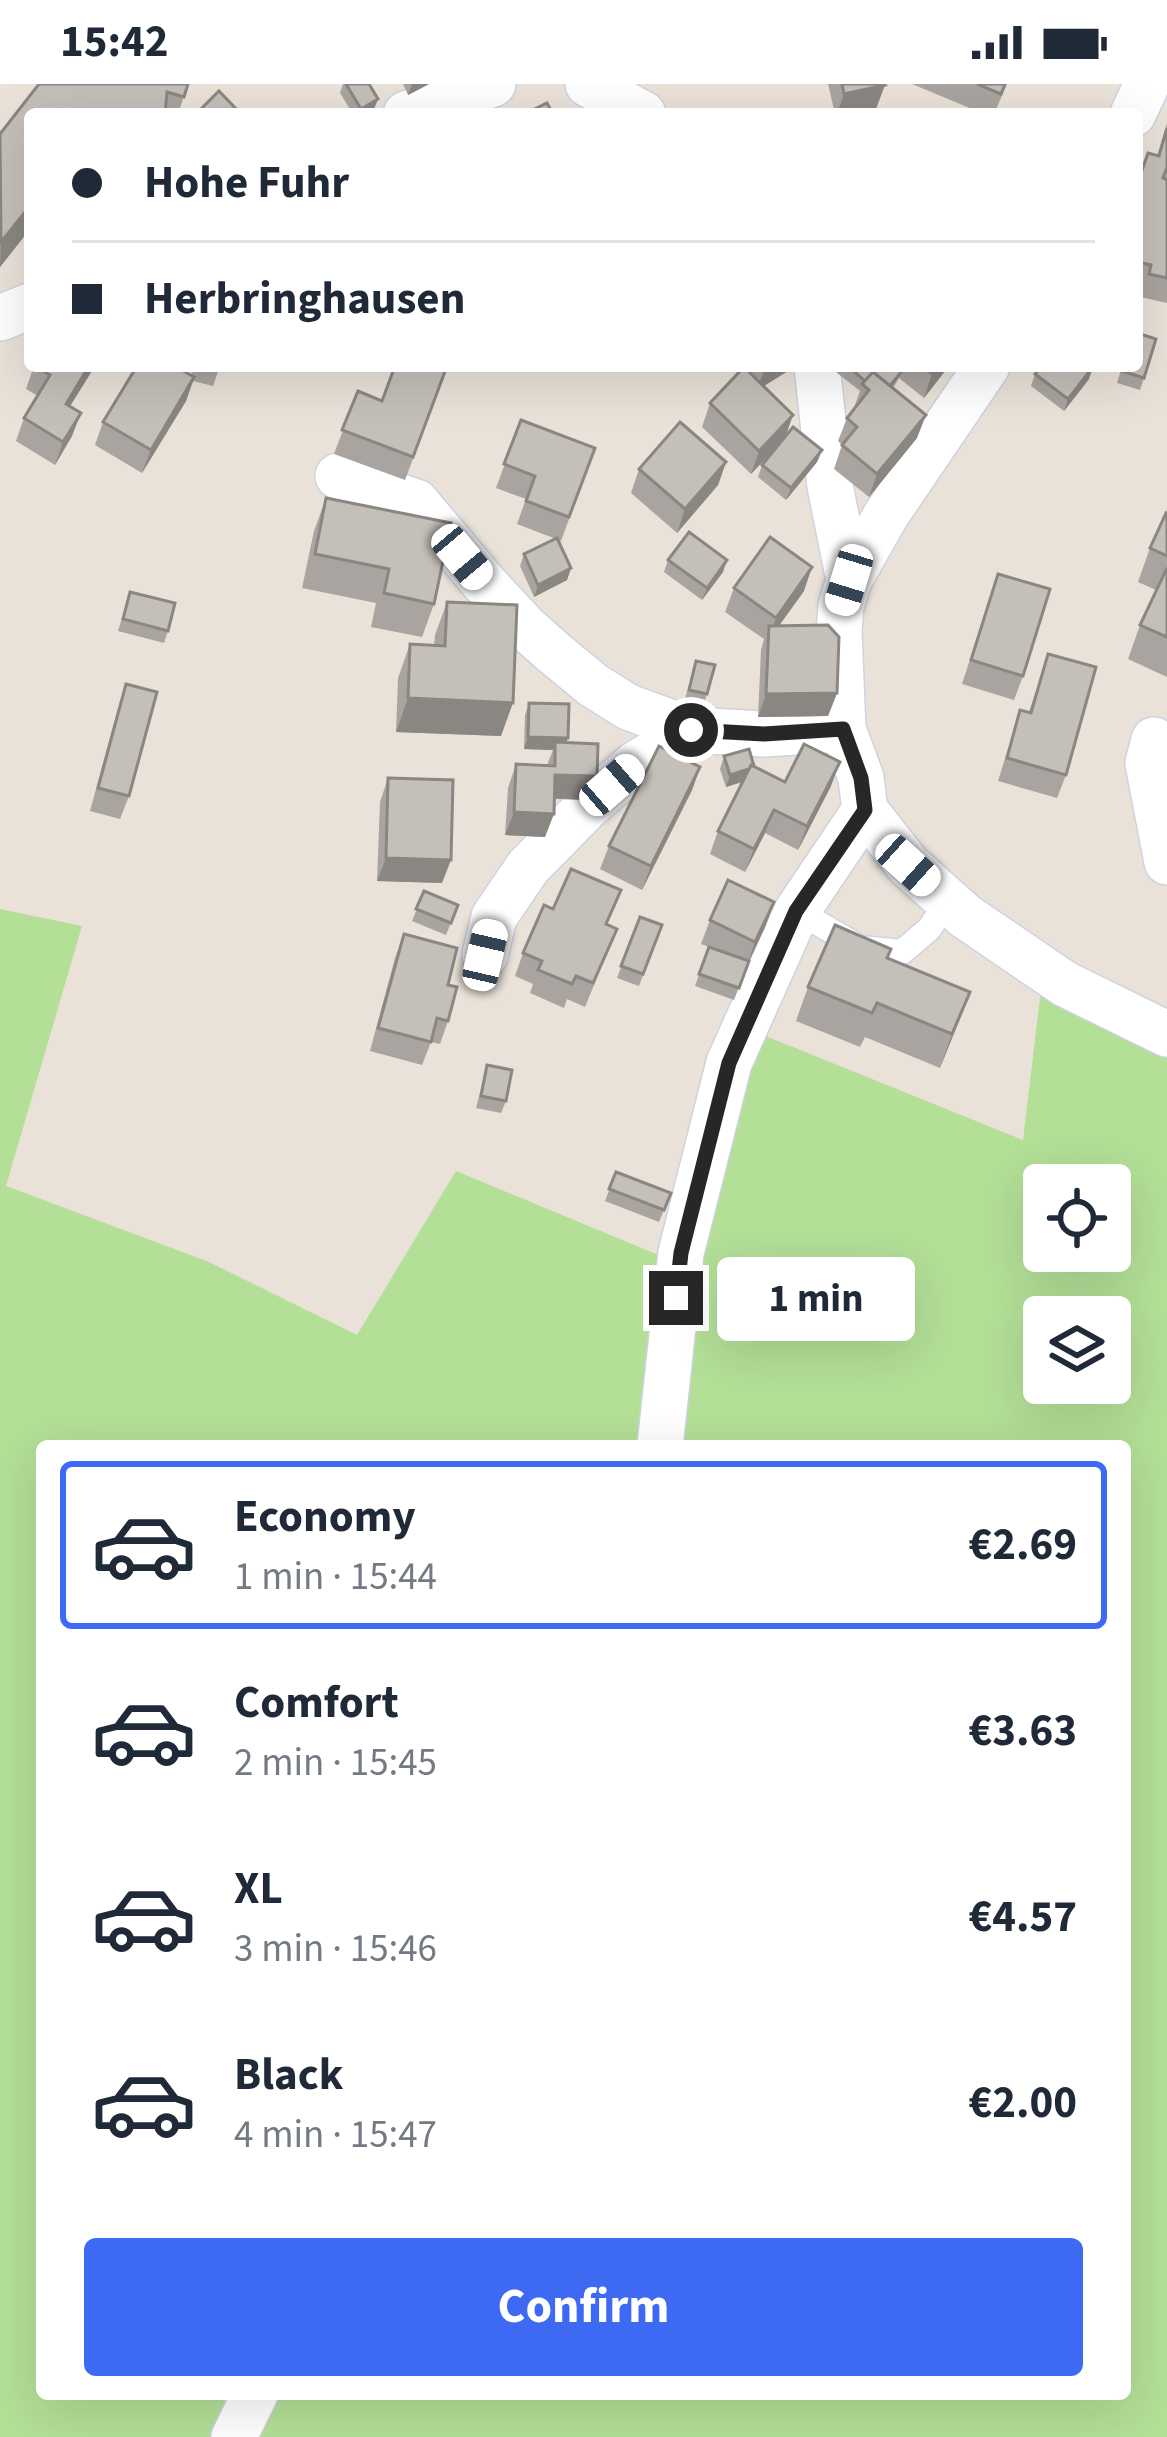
<!DOCTYPE html>
<html lang="en">
<head>
<meta charset="utf-8">
<style>
	body { margin:0; font-family:"Source Sans 3",sans-serif; background:#f6f6f7; color:#1f2937; height:100vh; display:flex; flex-direction:column; font-size:45px; white-space:nowrap }
	* { box-sizing:border-box; margin:0 }
	p { font-size:39px; color:#747a83 }
	.icon { flex:none; width:66px; height:66px; fill:none; stroke:currentColor; stroke-width:2; stroke-linecap:round; stroke-linejoin:round }
	.map { position:relative; flex:1; overflow:hidden }
	.panel { position:absolute; left:36px; top:1356px; width:1095px; height:960px; display:flex; flex-direction:column; background:#fff; border-radius:12px; box-shadow:0 12px 48px #0002 }
	.panel>* { flex:none }
	.guide { position:absolute; left:24px; top:24px; width:1119px; height:264px; border-radius:12px; box-shadow:0 12px 48px #0002; display:grid; align-content:center; height:264px; padding:0 48px; background:#fff }
	.fabs { position:absolute; left:1023px; top:1080px; display:grid; gap:24px }
	.fabs a { display:grid; place-items:center; width:108px; height:108px; border-radius:12px; background:#fff; box-shadow:0 12px 48px #0002; font-size:60px }
	.end { position:absolute; width:54px; height:54px; margin:-27px; border:15px solid #272727; background:#fff; box-shadow:0 0 0 6px #fff }
	.from { border-radius:50% }
	.bubble { position:absolute; height:84px; border-radius:12px; background:#fff; box-shadow:0 12px 48px #0002; font-size:39px; font-weight:700; line-height:84px; text-align:center }
	.car { position:absolute; width:36px; height:72px; margin:-36px -18px; border-radius:15px; box-shadow:0 0 9px 3px #0007; background:linear-gradient(#fff 24%,#345 0 40%,#fff 0 76%,#345 0 86%,#fff 0) }
	.guide b { display:flex; align-items:center; gap:42px; height:114px; font-size:45px }
	.guide b+b { border-top:3px solid #e0e1e3 }
	.guide i { width:30px; height:30px; background:#1f2937 }
	ul { padding:21px 0 0; list-style:none }
	li { display:flex; align-items:center; gap:36px; height:168px; margin:0 24px 18px; padding:0 24px; border:6px solid transparent; border-radius:12px }
	li div { flex:1 }
	li b { display:block; font-size:45px }
	li em { font-style:normal; font-weight:700 }
	li.current { border-color:#3d69f3 }
	li>.icon { width:108px; height:108px; stroke-width:1.5 }
	.action { display:flex; gap:24px; margin-top:auto; padding:24px 48px }
	.action a { flex:1; height:138px; border-radius:12px; background:#3d69f3; color:#fff; font-size:48px; font-weight:700; line-height:138px; text-align:center }
	.status { display:flex; justify-content:space-between; align-items:center; height:84px; padding:0 60px; background:#fff; direction:ltr }
	.status svg { height:33px; fill:currentColor }
	.map>svg:first-child { display:block }
	.grass { fill:#b3df97; fill-rule:evenodd }
	.lines { fill:none; stroke-linecap:round; stroke-linejoin:round }
	.service-casing { stroke:#ced3e0; stroke-width:27 }
	.minor-casing { stroke:#ced3e0; stroke-width:48 }
	.service { stroke:#fff; stroke-width:24 }
	.minor { stroke:#fff; stroke-width:45 }
	.wall { fill:#a9a49f }
	.shaded-wall { fill:#8a8682 }
	.building { fill:#c5bfb9; stroke:#8a8682; stroke-width:3 }
	.route { stroke:#272727; stroke-width:15 }
</style>
</head>
<body>
<div class="status"><b>15:42</b><svg viewBox="0 0 49 12"><path d="M0 12V9h3v3zM5 12V6h3v6zM10 12V3h3v9zM15 12V0h3v12zM26 1h20v11H26zM47 4h2v5h-2z"/></svg></div>
<div class="map">
<svg width="1167" height="2353" viewBox="0 0 1167 2353">
	<rect width="100%" height="100%" fill="#eae2d9"/>
	<path class="grass" d="M 0,825 L 82,842 L 6,1102 L 209,1178 L 357,1251 L 456,1087 L 697,1187 L 758,949 L 1023,1056 L 1042,897 L 1167,963 L 1167,2353 L 0,2353 ZM 1044,1101 L 1110,1101 L 1110,1167 L 1044,1167 ZM 1044,1233 L 1110,1233 L 1110,1299 L 1044,1299 ZM 42,1362 L 1125,1362 L 1125,2310 L 42,2310 Z"/>
	<g class="lines">
		<defs>
			<path id="service" d="M 797,827 L 861,864 L 902,868 L 929,845 L 948,817"/>
			<g id="minor">
				<path d="M 588,0 L 643,30"/>
				<path d="M 406,30 L 493,0"/>
				<path d="M 1133,30 L 1147,0"/>
				<path d="M 0,234 L 30,222"/>
				<path d="M 817,282 L 830,402 L 849,496"/>
				<path d="M 338,392 L 416,418 L 485,500 L 525,543 L 553,568 L 593,601 L 628,623 L 691,646"/>
				<path d="M 1154,656 L 1148,679 L 1167,778"/>
				<path d="M 865,726 L 908,781 L 965,832 L 1065,900 L 1167,950"/>
				<path d="M 485,871 L 494,833 L 528,783 L 588,722 L 636,680 L 691,646 L 764,650 L 843,645"/>
				<path d="M 660,1362 L 681,1169 L 729,979 L 797,827 L 865,726 L 861,694 L 843,645 L 839,547 L 841,522 L 849,496 L 886,431 L 987,282"/>
				<path d="M 234,2353 L 255,2310"/>
			</g>
		</defs>
		<use href="#service" class="service-casing"/>
		<use href="#minor" class="minor-casing"/>
		<use href="#service" class="service"/>
		<use href="#minor" class="minor"/>
	</g>
	<g class="wall">
		<path d="M 39,0 L 188,0 L 178,30 L 30,30 L 30,145 L 0,183 L 0,50 Z"/>
		<path d="M 343,0 L 369,0 L 378,15 L 373,27 L 369,30 L 353,30 L 340,9 Z"/>
		<path d="M 403,0 L 429,0 L 408,11 Z"/>
		<path d="M 828,0 L 884,0 L 876,25 L 851,30 L 835,30 Z"/>
		<path d="M 912,0 L 1007,0 L 994,30 L 984,30 Z"/>
		<path d="M 1167,39 L 1167,219 L 1140,213 L 1143,205 L 1137,203 L 1137,99 L 1157,72 Z"/>
		<path d="M 34,282 L 95,282 L 70,322 L 72,352 L 55,381 L 16,357 L 24,334 L 38,312 L 26,305 Z"/>
		<path d="M 193,282 L 220,282 L 213,302 L 193,297 L 186,317 L 142,389 L 95,361 L 103,338 L 191,292 Z"/>
		<path d="M 448,282 L 405,396 L 334,370 L 358,307 L 382,317 Z"/>
		<path d="M 741,282 L 796,282 L 763,302 L 785,352 L 822,366 L 817,378 L 786,416 L 758,393 L 762,381 L 779,361 L 751,390 L 702,343 L 710,319 L 743,285 Z"/>
		<path d="M 839,282 L 949,282 L 924,314 L 899,294 L 893,304 L 917,354 L 869,413 L 834,385 L 842,361 L 838,357 L 847,334 L 854,324 L 860,307 L 836,288 Z"/>
		<path d="M 1122,282 L 1144,294 L 1140,306 L 1117,299 Z"/>
		<path d="M 1035,290 L 1089,295 L 1064,327 L 1031,302 Z"/>
		<path d="M 521,336 L 595,364 L 561,457 L 557,455 L 571,484 L 567,496 L 534,513 L 520,482 L 524,470 L 556,455 L 517,440 L 526,415 L 496,404 Z"/>
		<path d="M 726,378 L 718,401 L 677,449 L 631,409 L 639,385 Z"/>
		<path d="M 326,414 L 434,520 L 422,553 L 371,543 L 376,519 L 302,504 L 314,447 Z"/>
		<path d="M 1167,430 L 1167,593 L 1128,575 L 1140,541 L 1156,506 L 1138,498 L 1150,464 Z"/>
		<path d="M 668,476 L 723,488 L 702,516 L 664,488 Z"/>
		<path d="M 998,490 L 1023,592 L 1014,616 L 962,600 Z"/>
		<path d="M 734,504 L 804,507 L 779,542 L 837,609 L 828,632 L 758,633 L 761,566 L 764,555 L 725,528 Z"/>
		<path d="M 130,508 L 168,547 L 164,559 L 118,547 Z"/>
		<path d="M 447,518 L 501,652 L 396,648 L 398,594 L 410,560 L 434,562 L 435,551 Z"/>
		<path d="M 1048,570 L 1066,691 L 1057,714 L 998,697 L 1020,626 L 1029,628 Z"/>
		<path d="M 696,577 L 707,610 L 703,622 L 684,618 Z"/>
		<path d="M 126,600 L 129,712 L 120,735 L 90,727 L 118,624 Z"/>
		<path d="M 529,619 L 568,654 L 566,659 L 597,692 L 588,716 L 554,715 L 545,753 L 505,751 L 508,704 L 516,680 L 547,681 L 553,666 L 524,665 L 525,631 Z"/>
		<path d="M 724,672 L 754,682 L 785,698 L 831,702 L 798,766 L 765,749 L 745,788 L 710,770 L 718,747 L 743,698 L 726,703 L 720,685 Z"/>
		<path d="M 700,683 L 692,706 L 642,806 L 600,785 L 609,762 Z"/>
		<path d="M 388,694 L 442,799 L 377,797 L 380,718 Z"/>
		<path d="M 424,807 L 458,821 L 446,851 L 412,837 Z"/>
		<path d="M 553,825 L 617,845 L 585,923 L 567,915 L 564,924 L 530,909 L 533,900 L 515,892 L 523,869 Z"/>
		<path d="M 640,833 L 662,841 L 639,902 L 617,894 Z"/>
		<path d="M 710,836 L 766,841 L 749,878 L 734,916 L 695,902 L 709,863 L 701,860 Z"/>
		<path d="M 404,850 L 448,901 L 448,937 L 440,960 L 431,958 L 422,981 L 370,967 L 395,874 Z"/>
		<path d="M 887,874 L 970,908 L 940,984 L 865,953 L 860,963 L 796,937 L 808,903 Z"/>
		<path d="M 487,981 L 506,1017 L 501,1029 L 476,1024 Z"/>
		<path d="M 616,1088 L 671,1109 L 659,1138 L 605,1117 Z"/>
	</g>
	<g class="shaded-wall">
		<path d="M 412,0 L 429,0 L 408,11 Z"/>
		<path d="M 885,1 L 876,25 L 851,30 L 837,30 L 844,10 Z"/>
		<path d="M 378,15 L 373,27 L 369,30 L 360,30 L 361,25 Z"/>
		<path d="M 30,122 L 30,145 L 0,183 L 1,158 Z"/>
		<path d="M 89,282 L 95,282 L 57,343 L 66,320 Z"/>
		<path d="M 766,282 L 796,282 L 756,307 Z"/>
		<path d="M 939,282 L 949,282 L 924,314 L 932,290 Z"/>
		<path d="M 1093,283 L 1089,295 L 1064,327 L 1068,315 Z"/>
		<path d="M 194,293 L 186,317 L 142,389 L 151,366 Z"/>
		<path d="M 81,329 L 72,352 L 55,381 L 63,358 Z"/>
		<path d="M 793,331 L 785,354 L 751,390 L 759,367 Z"/>
		<path d="M 926,331 L 917,354 L 869,413 L 877,390 Z"/>
		<path d="M 822,366 L 817,378 L 786,416 L 791,404 Z"/>
		<path d="M 726,378 L 718,401 L 677,449 L 685,425 Z"/>
		<path d="M 727,476 L 723,488 L 702,516 L 707,504 Z"/>
		<path d="M 812,483 L 804,507 L 767,558 L 776,534 Z"/>
		<path d="M 571,484 L 567,496 L 534,513 L 538,501 Z"/>
		<path d="M 837,609 L 828,632 L 758,633 L 766,610 Z"/>
		<path d="M 408,614 L 513,619 L 501,652 L 396,648 Z"/>
		<path d="M 528,653 L 568,654 L 563,666 L 555,658 L 553,666 L 524,665 Z"/>
		<path d="M 840,678 L 831,702 L 798,766 L 807,742 Z"/>
		<path d="M 700,683 L 692,706 L 642,806 L 651,782 Z"/>
		<path d="M 754,683 L 750,695 L 726,703 L 730,691 Z"/>
		<path d="M 555,691 L 597,692 L 588,716 L 547,714 Z"/>
		<path d="M 774,726 L 765,749 L 745,788 L 754,765 Z"/>
		<path d="M 514,728 L 554,730 L 545,753 L 505,751 Z"/>
		<path d="M 386,774 L 451,776 L 442,799 L 377,797 Z"/>
		<path d="M 774,818 L 766,841 L 747,881 L 755,858 Z"/>
		<path d="M 970,908 L 957,942 L 940,984 L 952,950 Z"/>
	</g>
	<g class="building">
		<path d="M 39,0 L 188,0 L 184,13 L 167,8 L 165,30 L 30,30 L 30,122 L 1,158 L 0,50 Z"/>
		<path d="M 346,0 L 369,0 L 378,15 L 361,25 Z"/>
		<path d="M 842,0 L 884,0 L 885,1 L 844,10 Z"/>
		<path d="M 977,0 L 1005,0 L 1001,10 Z"/>
		<path d="M 219,7 L 241,30 L 196,30 Z"/>
		<path d="M 547,19 L 553,30 L 524,30 Z"/>
		<path d="M 1167,44 L 1167,83 L 1163,94 L 1167,96 L 1167,194 L 1149,190 L 1151,181 L 1137,178 L 1137,101 L 1148,69 L 1159,72 Z"/>
		<path d="M 1137,249 L 1156,255 L 1144,294 L 1122,287 L 1123,282 L 1137,282 Z"/>
		<path d="M 35,282 L 89,282 L 66,320 L 81,329 L 63,358 L 24,334 L 50,291 Z"/>
		<path d="M 137,282 L 175,282 L 194,293 L 151,366 L 103,338 Z"/>
		<path d="M 395,282 L 447,282 L 413,373 L 342,346 L 358,307 L 382,317 Z"/>
		<path d="M 848,282 L 896,282 L 902,287 L 890,302 L 873,288 L 865,297 Z"/>
		<path d="M 922,282 L 939,282 L 932,290 Z"/>
		<path d="M 1042,282 L 1092,282 L 1093,283 L 1068,315 L 1035,290 Z"/>
		<path d="M 744,283 L 793,331 L 759,367 L 710,319 Z"/>
		<path d="M 873,288 L 926,331 L 877,390 L 842,361 L 857,343 L 847,334 L 869,306 L 862,300 Z"/>
		<path d="M 521,336 L 595,364 L 569,433 L 526,417 L 535,392 L 504,380 Z"/>
		<path d="M 680,338 L 726,378 L 685,425 L 639,385 Z"/>
		<path d="M 793,343 L 822,366 L 791,404 L 762,381 Z"/>
		<path d="M 326,414 L 451,439 L 434,520 L 384,509 L 389,485 L 315,470 Z"/>
		<path d="M 1166,429 L 1167,430 L 1167,472 L 1150,464 Z"/>
		<path d="M 689,448 L 727,476 L 707,504 L 668,476 Z"/>
		<path d="M 770,453 L 812,483 L 776,534 L 734,504 Z"/>
		<path d="M 557,454 L 571,484 L 538,501 L 524,470 Z"/>
		<path d="M 1167,484 L 1167,553 L 1140,541 Z"/>
		<path d="M 998,490 L 1050,505 L 1023,592 L 971,576 Z"/>
		<path d="M 130,508 L 175,519 L 168,547 L 123,535 Z"/>
		<path d="M 447,518 L 517,521 L 513,619 L 408,614 L 410,560 L 445,562 Z"/>
		<path d="M 828,541 L 839,553 L 837,609 L 766,610 L 769,542 Z"/>
		<path d="M 1048,570 L 1096,583 L 1066,691 L 1007,674 L 1020,626 L 1031,629 Z"/>
		<path d="M 696,577 L 715,581 L 707,610 L 689,606 Z"/>
		<path d="M 126,600 L 157,608 L 129,712 L 98,704 Z"/>
		<path d="M 529,619 L 569,620 L 568,654 L 528,653 Z"/>
		<path d="M 555,658 L 598,660 L 597,692 L 555,691 L 554,730 L 514,728 L 516,680 L 555,682 Z"/>
		<path d="M 804,660 L 840,678 L 807,742 L 774,726 L 754,765 L 718,747 L 751,681 L 785,698 Z"/>
		<path d="M 659,662 L 700,683 L 651,782 L 609,762 Z"/>
		<path d="M 749,665 L 754,682 L 751,681 L 749,685 L 730,691 L 724,672 Z"/>
		<path d="M 388,694 L 453,696 L 451,776 L 386,774 Z"/>
		<path d="M 571,785 L 621,806 L 606,840 L 617,845 L 593,899 L 576,892 L 572,900 L 538,886 L 542,877 L 523,869 L 544,821 L 553,825 Z"/>
		<path d="M 728,796 L 774,818 L 755,858 L 710,836 Z"/>
		<path d="M 424,807 L 458,821 L 451,839 L 416,825 Z"/>
		<path d="M 640,833 L 662,841 L 643,890 L 621,882 Z"/>
		<path d="M 835,841 L 891,865 L 887,874 L 970,908 L 952,950 L 877,919 L 872,929 L 808,903 Z"/>
		<path d="M 404,850 L 457,864 L 448,901 L 457,903 L 448,937 L 437,934 L 431,958 L 378,944 Z"/>
		<path d="M 709,863 L 749,877 L 739,904 L 699,890 Z"/>
		<path d="M 487,981 L 512,986 L 506,1017 L 481,1012 Z"/>
		<path d="M 616,1088 L 671,1109 L 664,1126 L 609,1105 Z"/>
	</g>
	<g class="lines">
		<path class="route" d="M 676,1214 L 681,1169 L 729,979 L 796,827 L 865,726 L 861,694 L 843,645 L 764,650 L 691,646"/>
	</g>
</svg>
<div class="fabs">
<a><svg class="icon" aria-label="locate" viewBox="0 0 24 24"><circle cx="12" cy="12" r="6"/><path d="M12 2v4M12 18v4M2 12h4M18 12h4"/></svg></a>
<a><svg class="icon" aria-label="layers" viewBox="0 0 24 24"><path d="M12 4l9 5-9 5-9-5zM3 14l9 5 9-5"/></svg></a>
</div>
<i class="end from" style="left:691px;top:646px"></i>
<i class="end" style="left:676px;top:1214px"></i>
<div class="bubble" style="left:717px;top:1173px;width:198px">1 min</div>
<i class="car" style="left:462px;top:473px;rotate:140deg"></i>
<i class="car" style="left:849px;top:496px;rotate:197deg"></i>
<i class="car" style="left:612px;top:701px;rotate:49deg"></i>
<i class="car" style="left:908px;top:781px;rotate:132deg"></i>
<i class="car" style="left:485px;top:871px;rotate:13deg"></i>
<div class="guide">
<b><i class="from"></i>Hohe Fuhr</b>
<b><i></i>Herbringhausen</b>
</div>
<section class="panel">
<ul>
<li class="current"><svg class="icon" aria-label="car" viewBox="0 0 24 24"><path d="M5 17H2v-5l4-1 3-4h7l3 4 3 1v5h-3M9 17h6M6 11h13"/><circle cx="7" cy="17" r="2"/><circle cx="17" cy="17" r="2"/></svg><div><b>Economy</b><p>1 min · 15:44</p></div><em>€2.69</em></li>
<li><svg class="icon" aria-label="car" viewBox="0 0 24 24"><path d="M5 17H2v-5l4-1 3-4h7l3 4 3 1v5h-3M9 17h6M6 11h13"/><circle cx="7" cy="17" r="2"/><circle cx="17" cy="17" r="2"/></svg><div><b>Comfort</b><p>2 min · 15:45</p></div><em>€3.63</em></li>
<li><svg class="icon" aria-label="car" viewBox="0 0 24 24"><path d="M5 17H2v-5l4-1 3-4h7l3 4 3 1v5h-3M9 17h6M6 11h13"/><circle cx="7" cy="17" r="2"/><circle cx="17" cy="17" r="2"/></svg><div><b>XL</b><p>3 min · 15:46</p></div><em>€4.57</em></li>
<li><svg class="icon" aria-label="car" viewBox="0 0 24 24"><path d="M5 17H2v-5l4-1 3-4h7l3 4 3 1v5h-3M9 17h6M6 11h13"/><circle cx="7" cy="17" r="2"/><circle cx="17" cy="17" r="2"/></svg><div><b>Black</b><p>4 min · 15:47</p></div><em>€2.00</em></li>
</ul>
<div class="action"><a>Confirm</a></div>
</section>
</div>
</body>
</html>
